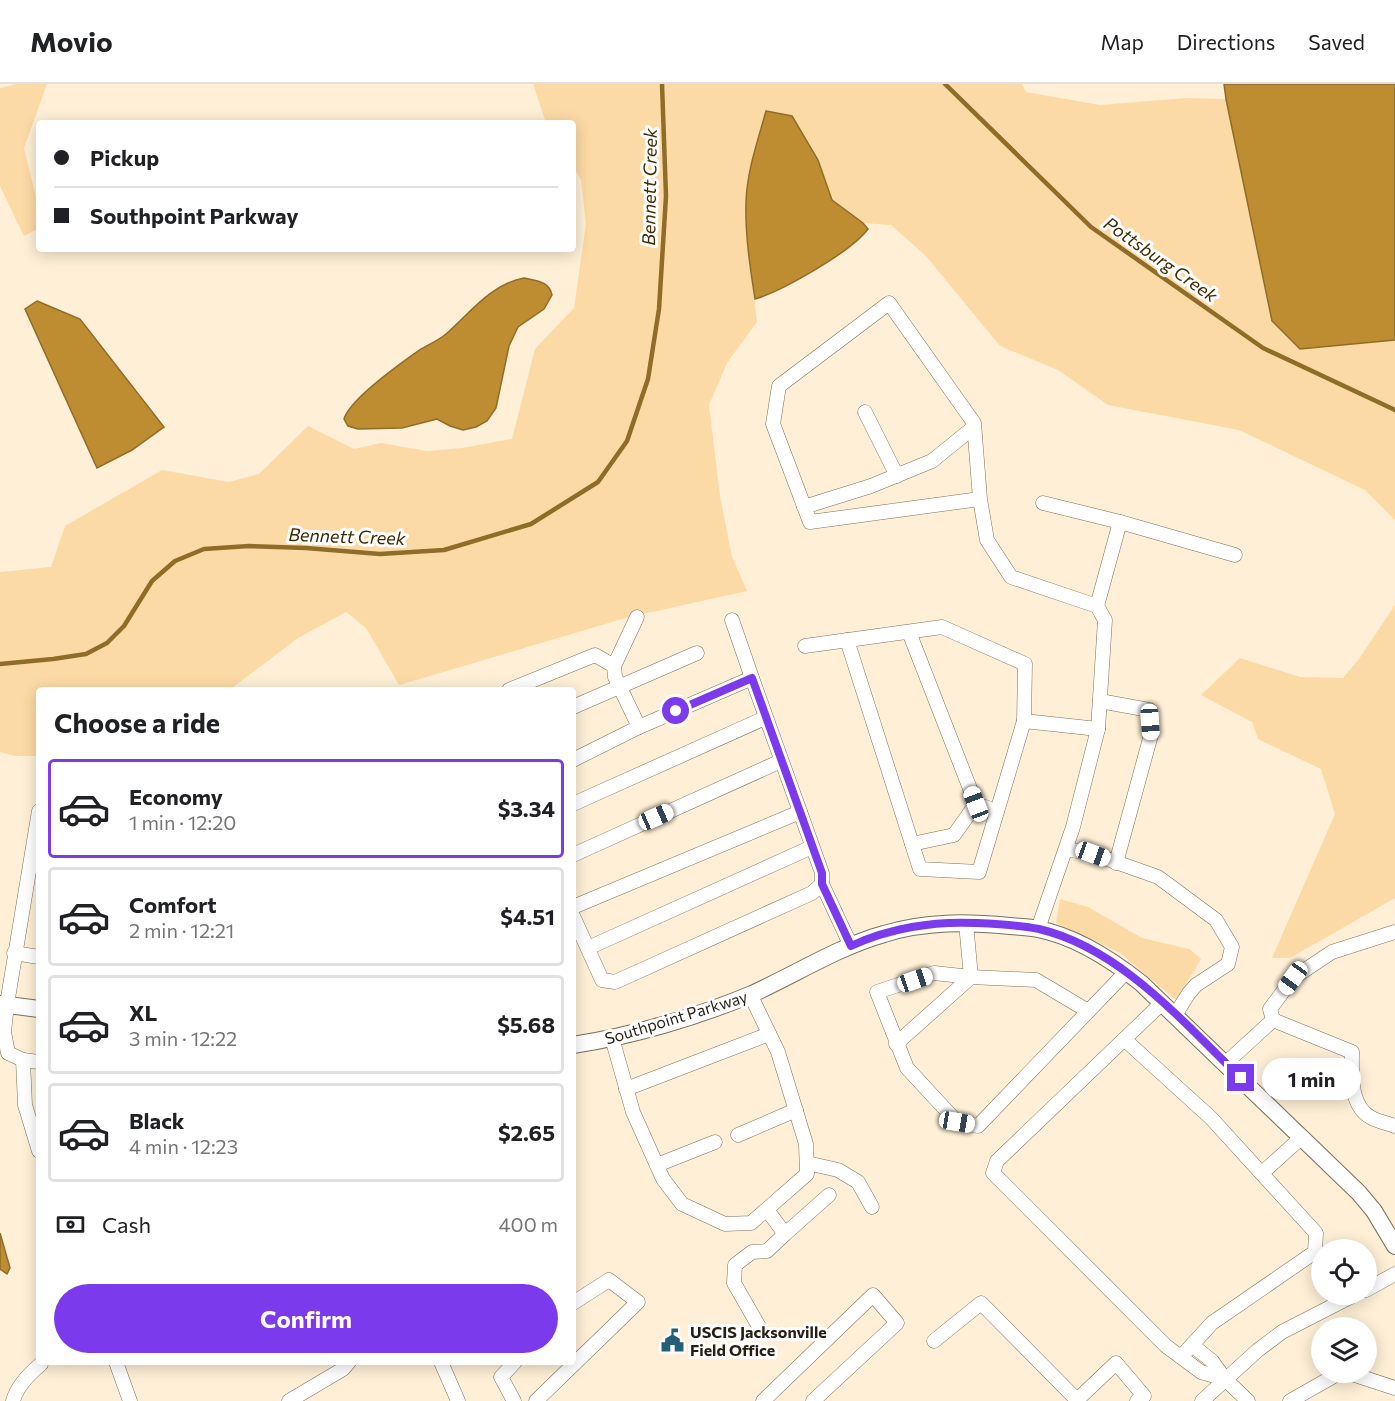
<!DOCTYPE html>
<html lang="en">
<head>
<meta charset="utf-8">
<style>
	body { margin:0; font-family:Commissioner,sans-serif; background:#f2f2f2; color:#202124; height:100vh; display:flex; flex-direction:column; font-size:22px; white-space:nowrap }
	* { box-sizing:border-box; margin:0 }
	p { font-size:20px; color:#757577 }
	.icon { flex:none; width:33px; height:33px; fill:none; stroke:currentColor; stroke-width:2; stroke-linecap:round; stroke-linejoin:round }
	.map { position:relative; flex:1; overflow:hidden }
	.side { position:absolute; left:36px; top:603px; width:540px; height:678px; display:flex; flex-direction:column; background:#fff; border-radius:6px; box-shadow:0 3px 15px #0003 }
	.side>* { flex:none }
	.banner { position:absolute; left:36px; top:36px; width:540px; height:132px; border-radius:6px; box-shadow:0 3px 15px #0003; display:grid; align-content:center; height:132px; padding:0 18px; background:#fff }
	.buttons { position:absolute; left:1311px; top:1155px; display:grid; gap:12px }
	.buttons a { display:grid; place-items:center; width:66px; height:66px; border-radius:50%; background:#fff; box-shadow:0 3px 15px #0003; font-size:30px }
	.end { position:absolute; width:27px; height:27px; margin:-14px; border:8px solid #7c3aed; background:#fff; box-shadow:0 0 0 3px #fff }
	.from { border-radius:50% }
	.bubble { position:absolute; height:42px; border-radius:21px; background:#fff; box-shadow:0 3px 15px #0003; font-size:20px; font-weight:700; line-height:42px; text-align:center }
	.car { position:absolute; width:18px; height:36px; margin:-18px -9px; border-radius:8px; box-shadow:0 0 4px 2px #0007; background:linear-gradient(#fff 24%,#345 0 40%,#fff 0 76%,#345 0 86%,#fff 0) }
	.banner b { display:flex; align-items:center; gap:21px; height:57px; font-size:22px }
	.banner b+b { border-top:2px solid #e0e0e0 }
	.banner i { width:15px; height:15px; background:#202124 }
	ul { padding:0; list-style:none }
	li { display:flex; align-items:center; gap:18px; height:99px; margin:0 12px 9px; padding:0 6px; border:3px solid #e0e0e0; border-radius:6px }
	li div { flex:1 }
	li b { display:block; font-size:22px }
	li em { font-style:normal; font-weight:700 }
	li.current { border-color:#7c3aed }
	li>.icon { width:54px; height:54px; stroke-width:1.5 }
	h2 { padding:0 18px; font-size:27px; line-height:72px }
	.pay { display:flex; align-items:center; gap:15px; height:66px; padding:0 18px; font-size:22px }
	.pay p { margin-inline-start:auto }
	.action { display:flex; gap:12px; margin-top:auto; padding:12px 18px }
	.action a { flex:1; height:69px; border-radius:36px; background:#7c3aed; color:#fff; font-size:24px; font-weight:700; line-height:69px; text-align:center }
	header { display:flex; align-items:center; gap:36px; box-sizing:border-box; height:84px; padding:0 30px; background:#fff; border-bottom:2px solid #e0e0e0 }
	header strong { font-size:28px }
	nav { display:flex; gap:33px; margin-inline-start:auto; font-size:21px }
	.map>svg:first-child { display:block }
	.green { fill:#fcdaa5 }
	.water { fill:#bf8d31; stroke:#906c29; stroke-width:1.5 }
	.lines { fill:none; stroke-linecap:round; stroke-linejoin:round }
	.stream { stroke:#906c29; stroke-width:4.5 }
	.minor-casing { stroke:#7d705a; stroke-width:15 }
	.major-casing { stroke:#7d705a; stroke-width:18 }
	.minor { stroke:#fff; stroke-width:14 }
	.major { stroke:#fff; stroke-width:16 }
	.route { stroke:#7c3aed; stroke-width:8 }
	.labels { text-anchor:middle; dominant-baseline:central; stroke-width:6; stroke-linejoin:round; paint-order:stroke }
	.street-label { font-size:16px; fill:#241e15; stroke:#fefefe }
	.poi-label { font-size:16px; font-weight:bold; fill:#241e15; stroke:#fefefe; text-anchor:start }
	.water-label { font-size:18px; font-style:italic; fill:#402c04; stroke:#fefefe }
</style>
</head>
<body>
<header>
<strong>Movio</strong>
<nav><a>Map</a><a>Directions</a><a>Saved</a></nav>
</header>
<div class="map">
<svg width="1395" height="1317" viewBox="0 0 1395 1317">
	<rect width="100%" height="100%" fill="#feefd6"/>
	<g class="green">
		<path d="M 17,0 L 47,0 L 24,64 L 39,126 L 39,144 L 24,152 L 0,102 L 0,4 Z"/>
		<path d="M 533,0 L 1022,0 L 1026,8 L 1100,21 L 1187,14 L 1226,15 L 1272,237 L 1300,265 L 1395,256 L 1395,436 L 1365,406 L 1239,346 L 1108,321 L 1058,286 L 1000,262 L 926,172 L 891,141 L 863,139 L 832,116 L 818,76 L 766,27 C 758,56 747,87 746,118 C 744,158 753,198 757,238 L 727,279 L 709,321 L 720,412 L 732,473 L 747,507 L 629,533 L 399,601 L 366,544 L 346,528 L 298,554 L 229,606 L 39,606 L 39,672 L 15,672 L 0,668 L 0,488 L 51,483 L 65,442 L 162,386 L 229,398 L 259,390 L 308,342 L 354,365 L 381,359 L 427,367 L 462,364 L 512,355 L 535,265 L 574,224 L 586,140 L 581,96 L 573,82 L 573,39 L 546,39 Z"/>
		<path d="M 1395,521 L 1395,814 L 1290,874 L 1272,874 L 1335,730 L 1321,685 L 1258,655 L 1252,638 L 1201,611 L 1240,574 L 1300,593 L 1343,594 L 1359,575 Z"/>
		<path d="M 1060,815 L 1088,823 L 1142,854 L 1189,865 L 1201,875 L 1176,916 L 1120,869 L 1056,839 Z"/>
	</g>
	<g class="water">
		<path d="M 1224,0 L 1395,0 L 1395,256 L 1300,265 L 1272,237 L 1226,15 Z"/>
		<path d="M 766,27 L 792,32 L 818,76 L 832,116 L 863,139 L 868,145 C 851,168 782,207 755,215 C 750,183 745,150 746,118 C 747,87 758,56 766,27 Z"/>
		<path d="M 524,194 C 537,197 549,197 552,211 L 544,225 L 518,243 L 509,262 L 496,324 L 487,337 L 476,343 L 463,346 L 450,342 L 437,335 L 402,344 L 358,345 L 348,342 L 344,335 C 350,315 400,280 418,267 C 427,261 438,257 446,250 C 470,229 491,200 524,194 Z"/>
		<path d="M 37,217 L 80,235 L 164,343 L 132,366 L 97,384 L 25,225 Z"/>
		<path d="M 0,1149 L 10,1184 L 7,1190 L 0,1185 Z"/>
	</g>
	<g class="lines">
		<g class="stream">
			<path d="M 945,0 L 1091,143 L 1263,264 L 1395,326"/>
			<path d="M 0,580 L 53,575 L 86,570 L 107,559 L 124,542 L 152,497 L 175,477 L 204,465 L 249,462 L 306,464 L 380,470 L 444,466 L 531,440 L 598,398 L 627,357 L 648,295 L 659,225 L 666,112 L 662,0"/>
		</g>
		<defs>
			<g id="minor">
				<path d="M 865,328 L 897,392"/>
				<path d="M 980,415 L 810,438 L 773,340 L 779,302 L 889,219 L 974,339 L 980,415 L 987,456 L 1011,493 L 1097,522 L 1105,536 L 1098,645 L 1073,743 L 1038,845"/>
				<path d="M 1043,419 L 1120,438"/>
				<path d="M 804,423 L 871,402 L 932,377 L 974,343"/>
				<path d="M 1097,522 L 1120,438 L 1235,471"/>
				<path d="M 732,536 L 752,594"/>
				<path d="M 909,548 L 976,720 L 997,727"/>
				<path d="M 847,556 L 920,785 L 979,788 L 1024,637"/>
				<path d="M 805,562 L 942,543 L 1025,580 L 1024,637 L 1098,645"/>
				<path d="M 614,582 L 637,533"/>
				<path d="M 509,606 L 595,571 L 614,582 L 615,593 L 639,643 L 752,594 L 822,789 L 822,800 L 812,809 L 615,898 L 602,896 L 573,832"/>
				<path d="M 1100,617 L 1149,626 L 1151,651 L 1116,779"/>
				<path d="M 573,623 L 697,569"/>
				<path d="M 573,676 L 639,643"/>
				<path d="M 573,720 L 765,634"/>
				<path d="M 39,727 L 7,920 L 4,948 L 8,969 L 23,976 L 25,1021 L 39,1067"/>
				<path d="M 912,760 L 954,751 L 976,720"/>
				<path d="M 1066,765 L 1093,770 L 1158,793 L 1216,836 L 1232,863 L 1228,880 L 1196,901 L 1189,909 L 1175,931"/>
				<path d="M 573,771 L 781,677"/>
				<path d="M 822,800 L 851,862"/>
				<path d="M 573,823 L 800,728"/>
				<path d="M 966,839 L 971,893 L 934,889 L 877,908 L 907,984 L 957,1038 L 978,1042 L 1127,887"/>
				<path d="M 1395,848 L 1332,868 L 1293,894 L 1270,925 L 1273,936 L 1352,968 C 1352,989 1349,1023 1372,1034 C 1379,1038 1388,1039 1395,1042"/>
				<path d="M 588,864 L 812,763"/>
				<path d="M 14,869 L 39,873"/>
				<path d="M 1162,919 L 997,1077 L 993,1089 L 1166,1262 L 1201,1288 L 1225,1295"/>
				<path d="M 612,954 L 633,1028 L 663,1095 L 682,1120 L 725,1140 L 751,1139 L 807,1090 L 806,1060 L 778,968 L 750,910"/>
				<path d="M 1124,955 L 1211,1034 L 1316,1149 L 1315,1168 L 1212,1239 L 1181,1273"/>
				<path d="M 896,960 L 971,893 L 1036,896 L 1088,927"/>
				<path d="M 23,976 L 39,978"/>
				<path d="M 1226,979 L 1273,936"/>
				<path d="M 626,1005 L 769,950"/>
				<path d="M 738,1051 L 796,1026"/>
				<path d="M 807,1079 L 838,1086 L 858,1098 L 872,1123"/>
				<path d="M 657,1081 L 715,1058"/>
				<path d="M 1262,1089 L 1302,1053"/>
				<path d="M 767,1126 L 785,1150 L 829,1111"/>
				<path d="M 1366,1206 L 1395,1190"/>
				<path d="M 761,1246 L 734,1199 L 735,1181 L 752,1168 L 767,1167 L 785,1150"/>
				<path d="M 934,1257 L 981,1219 L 1077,1316"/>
				<path d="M 1192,1261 L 1212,1277 L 1225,1295 L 1248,1317"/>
				<path d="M 116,1278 L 130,1317"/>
				<path d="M 441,1278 L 458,1317"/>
				<path d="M 1346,1288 L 1395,1304"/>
				<path d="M 13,1317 C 17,1302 29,1290 41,1280"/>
				<path d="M 289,1317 L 343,1285 L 349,1278"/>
				<path d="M 514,1317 L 501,1293 L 515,1278"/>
				<path d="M 536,1317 L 638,1218 L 609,1196 L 573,1219"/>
				<path d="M 763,1317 L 873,1211 L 897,1239 L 813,1317"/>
				<path d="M 1076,1317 L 1116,1279 L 1144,1312 L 1137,1317"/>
				<path d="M 1202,1317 L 1258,1266 L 1282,1248 L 1356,1210"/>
				<path d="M 1290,1317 L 1341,1288"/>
			</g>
			<g id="major">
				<path d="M 0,920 L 39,925"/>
				<path d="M 573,961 C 632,952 697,933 752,910 C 796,890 838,863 884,850 C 926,837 967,838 1010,842 C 1019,843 1029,843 1038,845 C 1074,852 1112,876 1141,899 L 1359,1109 L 1374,1127 L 1395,1162"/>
			</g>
		</defs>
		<use href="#minor" class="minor-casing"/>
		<use href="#major" class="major-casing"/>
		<use href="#minor" class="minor"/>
		<use href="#major" class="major"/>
	</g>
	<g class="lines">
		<path class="route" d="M 676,627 L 752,594 L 822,789 L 822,800 L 851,862 C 889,844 934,837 975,839 C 996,840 1019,841 1039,845 C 1120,864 1183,938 1241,994"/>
	</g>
	<defs>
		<symbol id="civic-bare" viewBox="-9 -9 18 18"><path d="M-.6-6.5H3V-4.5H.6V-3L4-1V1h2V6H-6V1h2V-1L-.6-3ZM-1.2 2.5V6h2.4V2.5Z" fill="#245f77" stroke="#fefefe" stroke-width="2.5" paint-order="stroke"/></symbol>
	</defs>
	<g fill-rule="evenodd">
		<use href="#civic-bare" x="656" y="1240" width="33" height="33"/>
	</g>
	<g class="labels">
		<g class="street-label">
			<text transform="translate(676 933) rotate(-17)">Southpoint Parkway</text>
		</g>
		<g class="poi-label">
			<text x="690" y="1247">USCIS Jacksonville<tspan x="690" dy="18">Field Office</tspan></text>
		</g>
		<g class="water-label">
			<text transform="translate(649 103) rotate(-89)">Bennett Creek</text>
			<text transform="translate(1161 175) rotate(35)">Pottsburg Creek</text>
			<text transform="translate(347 452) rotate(2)">Bennett Creek</text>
		</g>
	</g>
</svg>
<div class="buttons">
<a><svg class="icon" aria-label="locate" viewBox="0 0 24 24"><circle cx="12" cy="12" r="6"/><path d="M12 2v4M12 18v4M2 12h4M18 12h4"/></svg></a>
<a><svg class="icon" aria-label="layers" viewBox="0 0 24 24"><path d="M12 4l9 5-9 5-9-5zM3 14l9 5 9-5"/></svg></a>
</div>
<i class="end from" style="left:676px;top:627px"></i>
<i class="end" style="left:1241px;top:994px"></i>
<div class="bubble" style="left:1262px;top:974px;width:99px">1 min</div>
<i class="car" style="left:1150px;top:638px;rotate:176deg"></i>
<i class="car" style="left:976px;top:720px;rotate:339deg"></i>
<i class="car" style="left:656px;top:733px;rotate:66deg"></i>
<i class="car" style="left:1093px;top:770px;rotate:110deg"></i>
<i class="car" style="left:1293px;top:894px;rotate:216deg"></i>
<i class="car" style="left:915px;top:896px;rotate:71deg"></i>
<i class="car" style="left:957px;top:1038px;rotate:100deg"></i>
<div class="banner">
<b><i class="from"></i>Pickup</b>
<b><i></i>Southpoint Parkway</b>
</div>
<section class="side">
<h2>Choose a ride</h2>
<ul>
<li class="current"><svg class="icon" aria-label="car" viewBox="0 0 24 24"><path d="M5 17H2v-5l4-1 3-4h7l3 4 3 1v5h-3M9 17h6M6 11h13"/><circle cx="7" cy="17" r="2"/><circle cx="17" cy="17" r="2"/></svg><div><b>Economy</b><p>1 min · 12:20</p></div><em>$3.34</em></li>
<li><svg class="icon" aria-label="car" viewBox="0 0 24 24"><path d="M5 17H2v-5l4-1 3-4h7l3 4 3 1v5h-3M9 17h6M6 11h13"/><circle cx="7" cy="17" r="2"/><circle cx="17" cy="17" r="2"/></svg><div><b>Comfort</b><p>2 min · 12:21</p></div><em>$4.51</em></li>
<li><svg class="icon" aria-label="car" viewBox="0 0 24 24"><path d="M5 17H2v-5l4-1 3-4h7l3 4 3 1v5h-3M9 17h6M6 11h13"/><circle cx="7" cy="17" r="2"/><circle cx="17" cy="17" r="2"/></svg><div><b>XL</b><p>3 min · 12:22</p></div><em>$5.68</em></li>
<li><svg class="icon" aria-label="car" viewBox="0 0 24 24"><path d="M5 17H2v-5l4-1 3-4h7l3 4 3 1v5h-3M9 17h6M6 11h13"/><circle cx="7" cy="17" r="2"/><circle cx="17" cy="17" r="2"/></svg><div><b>Black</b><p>4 min · 12:23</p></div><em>$2.65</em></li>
</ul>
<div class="pay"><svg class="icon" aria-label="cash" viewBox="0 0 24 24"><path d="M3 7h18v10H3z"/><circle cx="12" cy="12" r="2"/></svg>Cash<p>400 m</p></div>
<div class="action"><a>Confirm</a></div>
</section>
</div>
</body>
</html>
